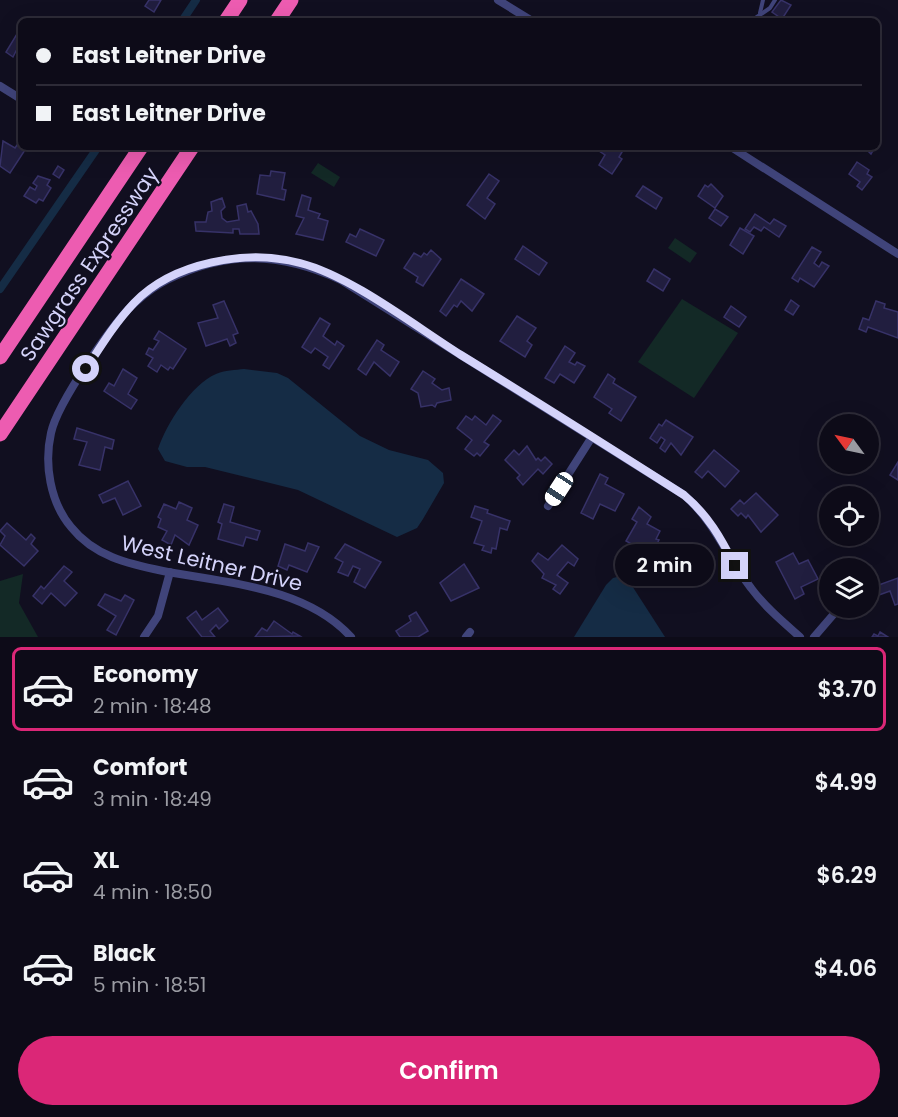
<!DOCTYPE html>
<html lang="en">
<head>
<meta charset="utf-8">
<style>
	body { margin:0; font-family:Poppins,sans-serif; background:#1b1925; color:#f1f3f6; height:100vh; display:flex; flex-direction:column; font-size:22px; white-space:nowrap }
	* { box-sizing:border-box; margin:0 }
	p { font-size:20px; color:#9a9ba2 }
	.icon { flex:none; width:33px; height:33px; fill:none; stroke:currentColor; stroke-width:2; stroke-linecap:round; stroke-linejoin:round }
	.map { position:relative; height:637px; overflow:hidden }
	.panel { display:flex; flex-direction:column; background:#0d0b18; flex:1 }
	.panel>* { flex:none }
	.hud { position:absolute; left:18px; top:18px; width:862px; height:132px; border-radius:9px; box-shadow:0 6px 24px #0002,0 0 0 2px #2d2b37; display:grid; align-content:center; height:132px; padding:0 18px; background:#0d0b18 }
	.needle { width:39px; rotate:303deg }
	.tools { position:absolute; left:819px; top:414px; display:grid; gap:12px }
	.tools a { display:grid; place-items:center; width:60px; height:60px; border-radius:50%; background:#0d0b18; box-shadow:0 6px 24px #0002,0 0 0 2px #2d2b37; font-size:30px }
	.end { position:absolute; width:27px; height:27px; margin:-14px; border:8px solid #d4d3fa; background:#111; box-shadow:0 0 0 3px #111 }
	.from { border-radius:50% }
	.bubble { position:absolute; height:42px; border-radius:21px; background:#0d0b18; box-shadow:0 6px 24px #0002,0 0 0 2px #2d2b37; font-size:20px; font-weight:600; line-height:42px; text-align:center }
	.car { position:absolute; width:18px; height:36px; margin:-18px -9px; border-radius:8px; box-shadow:0 0 4px 2px #0007; background:linear-gradient(#fff 24%,#345 0 40%,#fff 0 76%,#345 0 86%,#fff 0) }
	.hud b { display:flex; align-items:center; gap:21px; height:57px; font-size:22px }
	.hud b+b { border-top:2px solid #2d2b37 }
	.hud i { width:15px; height:15px; background:#f1f3f6 }
	ul { padding:10px 0 0; list-style:none }
	li { display:flex; align-items:center; gap:18px; height:84px; margin:0 12px 9px; padding:0 6px; border:3px solid transparent; border-radius:9px }
	li div { flex:1 }
	li b { display:block; font-size:22px }
	li em { font-style:normal; font-weight:600 }
	li.current { border-color:#db2777 }
	li>.icon { width:54px; height:54px; stroke-width:1.5 }
	.button { display:flex; gap:12px; margin-top:auto; padding:12px 18px }
	.button a { flex:1; height:69px; border-radius:36px; background:#db2777; color:#fff; font-size:24px; font-weight:600; line-height:69px; text-align:center }
	.map>svg:first-child { display:block }
	.green { fill:#132926 }
	.water { fill:#152c45 }
	.lines { fill:none; stroke-linecap:round; stroke-linejoin:round }
	.canal { stroke:#152c45; stroke-width:8 }
	.building { fill:#211e3f; stroke:#373268; stroke-width:1.5 }
	.lane { stroke:#40447a; stroke-width:4 }
	.street { stroke:#40447a; stroke-width:8 }
	.highway { stroke:#ed5cb1; stroke-width:15 }
	.route { stroke:#d4d3fa; stroke-width:8 }
	.labels { text-anchor:middle; dominant-baseline:central; stroke-width:4.5; stroke-linejoin:round; paint-order:stroke }
	.street-label { font-size:21px; fill:#d4d3fa; stroke:#110f20 }
</style>
</head>
<body>
<div class="map">
<svg width="898" height="637" viewBox="0 0 898 637">
	<rect width="100%" height="100%" fill="#110f20"/>
	<g class="green">
		<path d="M 318,163 L 340,177 L 334,187 L 311,173 Z"/>
		<path d="M 675,238 L 697,253 L 690,263 L 668,248 Z"/>
		<path d="M 682,299 L 738,333 L 694,398 L 638,362 Z"/>
		<path d="M 23,574 L 19,603 L 38,637 L 0,637 L 0,581 Z"/>
	</g>
	<g class="water">
		<path d="M 244,369 L 277,373 L 288,378 L 360,436 L 389,450 L 428,460 L 443,473 L 444,483 L 423,519 L 417,528 L 397,537 L 298,490 L 205,467 L 187,467 L 165,461 L 158,449 C 167,423 191,385 216,374 C 224,370 236,370 244,369 Z"/>
		<path d="M 621,576 L 627,578 L 665,637 L 574,637 L 606,585 L 613,578 Z"/>
	</g>
	<g class="lines">
		<g class="canal">
			<path d="M 182,21 L 196,0"/>
			<path d="M 0,289 L 98,147"/>
		</g>
	</g>
	<g class="building">
		<path d="M 149,0 L 161,0 L 154,12 L 145,6 Z"/>
		<path d="M 781,0 L 791,5 L 782,19 L 772,12 Z"/>
		<path d="M 20,29 L 21,54 L 16,51 L 13,57 L 6,52 Z"/>
		<path d="M 3,141 L 15,148 L 17,145 L 25,150 L 10,173 L 0,166 Z"/>
		<path d="M 593,147 L 625,147 L 619,157 L 622,159 L 612,174 L 599,165 L 605,155 Z"/>
		<path d="M 864,147 L 875,147 L 871,154 Z"/>
		<path d="M 857,162 L 869,170 L 867,174 L 872,177 L 862,190 L 857,186 L 860,182 L 849,174 Z"/>
		<path d="M 58,166 L 64,170 L 59,178 L 53,174 Z"/>
		<path d="M 271,171 L 285,173 L 282,189 L 286,190 L 284,200 L 257,194 L 260,175 L 270,176 Z"/>
		<path d="M 489,174 L 499,181 L 487,198 L 495,204 L 485,219 L 467,205 Z"/>
		<path d="M 38,176 L 50,180 L 47,185 L 51,188 L 43,201 L 39,199 L 36,203 L 24,196 L 30,187 L 35,190 L 37,186 L 33,183 Z"/>
		<path d="M 711,184 L 723,196 L 715,208 L 698,196 L 705,185 L 708,187 Z"/>
		<path d="M 643,186 L 662,198 L 656,209 L 636,196 Z"/>
		<path d="M 302,195 L 311,198 L 308,210 L 320,214 L 318,218 L 328,221 L 323,240 L 296,234 L 304,218 L 296,216 Z"/>
		<path d="M 222,198 L 225,207 L 221,211 L 222,218 L 227,222 L 239,220 L 237,206 L 246,204 L 248,212 L 251,211 L 258,224 L 259,234 L 240,234 L 239,229 L 233,229 L 233,233 L 196,231 L 195,222 L 206,222 L 208,212 L 212,211 L 211,202 Z"/>
		<path d="M 715,209 L 728,217 L 721,226 L 709,218 Z"/>
		<path d="M 755,214 L 770,224 L 774,219 L 786,226 L 779,237 L 764,227 L 761,231 L 754,227 L 750,232 L 745,229 Z"/>
		<path d="M 740,228 L 754,236 L 743,254 L 730,245 Z"/>
		<path d="M 360,229 L 384,240 L 376,256 L 346,242 L 350,234 L 356,237 Z"/>
		<path d="M 523,246 L 547,263 L 539,275 L 515,259 Z"/>
		<path d="M 812,247 L 821,252 L 814,263 L 819,267 L 822,262 L 829,266 L 814,287 L 800,278 L 798,282 L 792,278 Z"/>
		<path d="M 431,250 L 441,259 L 423,286 L 416,282 L 418,277 L 404,268 L 414,253 L 421,257 L 424,253 L 427,255 Z"/>
		<path d="M 654,269 L 670,279 L 663,291 L 647,281 Z"/>
		<path d="M 461,279 L 484,294 L 472,311 L 461,301 L 457,307 L 454,305 L 446,316 L 440,311 Z"/>
		<path d="M 791,300 L 799,306 L 793,315 L 785,310 Z"/>
		<path d="M 224,301 L 238,333 L 233,335 L 236,343 L 230,346 L 227,339 L 206,346 L 198,323 L 218,318 L 213,305 Z"/>
		<path d="M 876,301 L 885,304 L 884,308 L 898,312 L 898,338 L 868,327 L 866,332 L 859,329 L 863,318 L 869,320 Z"/>
		<path d="M 731,306 L 746,317 L 739,327 L 724,317 Z"/>
		<path d="M 517,316 L 536,328 L 527,341 L 532,345 L 525,357 L 500,341 Z"/>
		<path d="M 320,318 L 330,324 L 323,336 L 335,345 L 337,341 L 344,346 L 329,369 L 323,365 L 328,357 L 315,348 L 311,353 L 302,347 Z"/>
		<path d="M 159,331 L 186,349 L 173,369 L 170,367 L 168,370 L 161,365 L 157,372 L 148,366 L 153,358 L 146,354 L 149,348 L 153,350 L 159,341 L 154,339 Z"/>
		<path d="M 377,340 L 384,345 L 381,350 L 399,362 L 390,376 L 374,362 L 366,375 L 358,369 Z"/>
		<path d="M 565,346 L 575,353 L 569,362 L 575,365 L 577,362 L 585,366 L 574,383 L 560,374 L 554,383 L 545,378 Z"/>
		<path d="M 123,369 L 137,378 L 128,394 L 137,400 L 131,409 L 104,391 L 109,383 L 114,386 Z"/>
		<path d="M 423,371 L 435,379 L 432,383 L 442,390 L 449,388 L 451,400 L 437,403 L 435,407 L 432,405 L 421,407 L 418,393 L 411,389 Z"/>
		<path d="M 608,374 L 615,379 L 613,383 L 636,397 L 621,421 L 609,413 L 612,409 L 594,397 Z"/>
		<path d="M 493,415 L 501,421 L 484,442 L 489,445 L 480,456 L 477,453 L 474,456 L 465,449 L 472,440 L 457,428 L 466,416 L 472,420 L 475,416 L 486,425 Z"/>
		<path d="M 666,420 L 693,437 L 681,455 L 671,443 L 665,452 L 660,448 L 665,440 L 661,437 L 657,443 L 650,438 L 659,424 L 662,426 Z"/>
		<path d="M 77,428 L 114,440 L 112,449 L 105,447 L 100,470 L 79,465 L 87,442 L 74,439 Z"/>
		<path d="M 527,446 L 536,460 L 538,458 L 541,461 L 545,457 L 552,464 L 543,474 L 538,469 L 523,485 L 517,478 L 520,475 L 505,460 L 514,450 L 519,455 Z"/>
		<path d="M 714,450 L 739,471 L 725,487 L 708,471 L 702,478 L 695,472 Z"/>
		<path d="M 898,462 L 898,480 L 890,475 Z"/>
		<path d="M 600,474 L 608,478 L 605,484 L 624,494 L 615,511 L 600,504 L 593,519 L 581,513 Z"/>
		<path d="M 128,481 L 141,506 L 123,515 L 115,498 L 103,503 L 99,495 Z"/>
		<path d="M 756,493 L 778,515 L 761,532 L 748,515 L 746,518 L 741,513 L 738,516 L 731,509 L 740,500 L 744,504 Z"/>
		<path d="M 179,502 L 192,508 L 187,520 L 198,525 L 189,545 L 175,535 L 171,545 L 162,540 L 167,531 L 158,527 L 161,519 L 158,517 L 164,504 L 176,509 Z"/>
		<path d="M 224,504 L 234,507 L 230,522 L 260,531 L 257,540 L 246,537 L 243,546 L 218,539 L 222,524 L 218,522 Z"/>
		<path d="M 475,506 L 488,510 L 487,513 L 510,521 L 507,530 L 500,528 L 496,549 L 492,548 L 491,553 L 482,550 L 484,546 L 474,543 L 482,521 L 471,517 Z"/>
		<path d="M 639,507 L 651,517 L 647,524 L 660,531 L 656,539 L 659,540 L 651,555 L 626,541 L 637,522 L 632,519 Z"/>
		<path d="M 7,523 L 26,540 L 31,534 L 35,538 L 31,544 L 38,551 L 24,566 L 0,545 L 5,536 L 0,531 Z"/>
		<path d="M 308,543 L 319,547 L 307,572 L 289,565 L 287,570 L 278,566 L 285,544 L 305,551 Z"/>
		<path d="M 345,544 L 381,562 L 365,588 L 354,582 L 360,569 L 353,566 L 348,576 L 338,572 L 343,562 L 335,558 Z"/>
		<path d="M 562,545 L 578,559 L 574,566 L 568,562 L 557,575 L 568,583 L 560,594 L 553,589 L 556,585 L 542,578 L 544,574 L 532,561 L 538,553 L 548,560 Z"/>
		<path d="M 793,553 L 799,564 L 808,560 L 818,579 L 801,587 L 804,594 L 795,599 L 776,562 Z"/>
		<path d="M 464,564 L 479,588 L 451,601 L 440,583 Z"/>
		<path d="M 64,566 L 72,572 L 64,581 L 77,593 L 65,606 L 51,593 L 42,604 L 33,596 L 41,586 L 44,589 Z"/>
		<path d="M 898,578 L 898,604 L 895,605 L 890,591 L 879,595 L 876,586 Z"/>
		<path d="M 105,594 L 121,601 L 125,595 L 134,600 L 116,635 L 107,630 L 116,616 L 98,605 Z"/>
		<path d="M 218,608 L 228,621 L 219,629 L 216,625 L 210,631 L 215,637 L 202,637 L 187,618 L 196,611 L 202,620 Z"/>
		<path d="M 416,612 L 428,631 L 418,637 L 400,637 L 396,631 L 411,621 L 409,616 Z"/>
		<path d="M 274,621 L 292,634 L 293,632 L 300,636 L 255,637 L 262,628 L 267,631 Z"/>
		<path d="M 880,632 L 888,637 L 872,637 L 874,634 L 878,636 Z"/>
	</g>
	<g class="lines">
		<g class="lane">
			<path d="M 760,13 L 763,0"/>
			<path d="M 751,21 L 770,8 L 775,0"/>
		</g>
		<g class="street">
			<path d="M 498,0 L 532,21"/>
			<path d="M 0,86 L 21,99"/>
			<path d="M 731,147 L 898,254"/>
			<path d="M 548,506 L 592,437"/>
			<path d="M 144,637 L 158,616 L 170,572"/>
			<path d="M 351,637 C 306,587 226,583 163,571 C 128,564 94,556 71,527 C 50,502 44,464 51,433 C 57,404 114,320 137,301 C 146,293 157,285 167,280 C 227,250 280,252 341,280 L 684,495 C 716,523 726,556 751,588 C 765,607 783,622 800,637"/>
			<path d="M 466,637 L 470,632"/>
			<path d="M 814,637 L 839,608"/>
		</g>
		<g class="highway">
			<path d="M 226,21 L 240,0"/>
			<path d="M 277,21 L 291,0"/>
			<path d="M 0,357 L 141,147"/>
			<path d="M 0,434 L 192,147"/>
		</g>
	</g>
	<g class="lines">
		<path class="route" d="M 86,369 C 101,346 115,323 134,303 C 173,262 247,249 300,263 C 351,276 415,326 461,355 C 536,401 610,448 684,495 C 708,515 721,538 735,566"/>
	</g>
	<g class="labels">
		<g class="street-label">
			<text transform="translate(89 264) rotate(-56)">Sawgrass Expressway</text>
			<text transform="translate(212 563) rotate(13)">West Leitner Drive</text>
		</g>
	</g>
</svg>
<div class="tools">
<a><svg class="needle" viewBox="-14 -14 28 28"><path d="M0-13l5 13h-10z" fill="#e53935"/><path d="M0 13l5-13h-10z" fill="#9a9ba2"/></svg></a>
<a><svg class="icon" aria-label="locate" viewBox="0 0 24 24"><circle cx="12" cy="12" r="6"/><path d="M12 2v4M12 18v4M2 12h4M18 12h4"/></svg></a>
<a><svg class="icon" aria-label="layers" viewBox="0 0 24 24"><path d="M12 4l9 5-9 5-9-5zM3 14l9 5 9-5"/></svg></a>
</div>
<i class="end from" style="left:86px;top:369px"></i>
<i class="end" style="left:735px;top:566px"></i>
<div class="bubble" style="left:615px;top:544px;width:99px">2 min</div>
<i class="car" style="left:559px;top:489px;rotate:213deg"></i>
<div class="hud">
<b><i class="from"></i>East Leitner Drive</b>
<b><i></i>East Leitner Drive</b>
</div>
</div>
<section class="panel">
<ul>
<li class="current"><svg class="icon" aria-label="car" viewBox="0 0 24 24"><path d="M5 17H2v-5l4-1 3-4h7l3 4 3 1v5h-3M9 17h6M6 11h13"/><circle cx="7" cy="17" r="2"/><circle cx="17" cy="17" r="2"/></svg><div><b>Economy</b><p>2 min · 18:48</p></div><em>$3.70</em></li>
<li><svg class="icon" aria-label="car" viewBox="0 0 24 24"><path d="M5 17H2v-5l4-1 3-4h7l3 4 3 1v5h-3M9 17h6M6 11h13"/><circle cx="7" cy="17" r="2"/><circle cx="17" cy="17" r="2"/></svg><div><b>Comfort</b><p>3 min · 18:49</p></div><em>$4.99</em></li>
<li><svg class="icon" aria-label="car" viewBox="0 0 24 24"><path d="M5 17H2v-5l4-1 3-4h7l3 4 3 1v5h-3M9 17h6M6 11h13"/><circle cx="7" cy="17" r="2"/><circle cx="17" cy="17" r="2"/></svg><div><b>XL</b><p>4 min · 18:50</p></div><em>$6.29</em></li>
<li><svg class="icon" aria-label="car" viewBox="0 0 24 24"><path d="M5 17H2v-5l4-1 3-4h7l3 4 3 1v5h-3M9 17h6M6 11h13"/><circle cx="7" cy="17" r="2"/><circle cx="17" cy="17" r="2"/></svg><div><b>Black</b><p>5 min · 18:51</p></div><em>$4.06</em></li>
</ul>
<div class="button"><a>Confirm</a></div>
</section>
</body>
</html>
